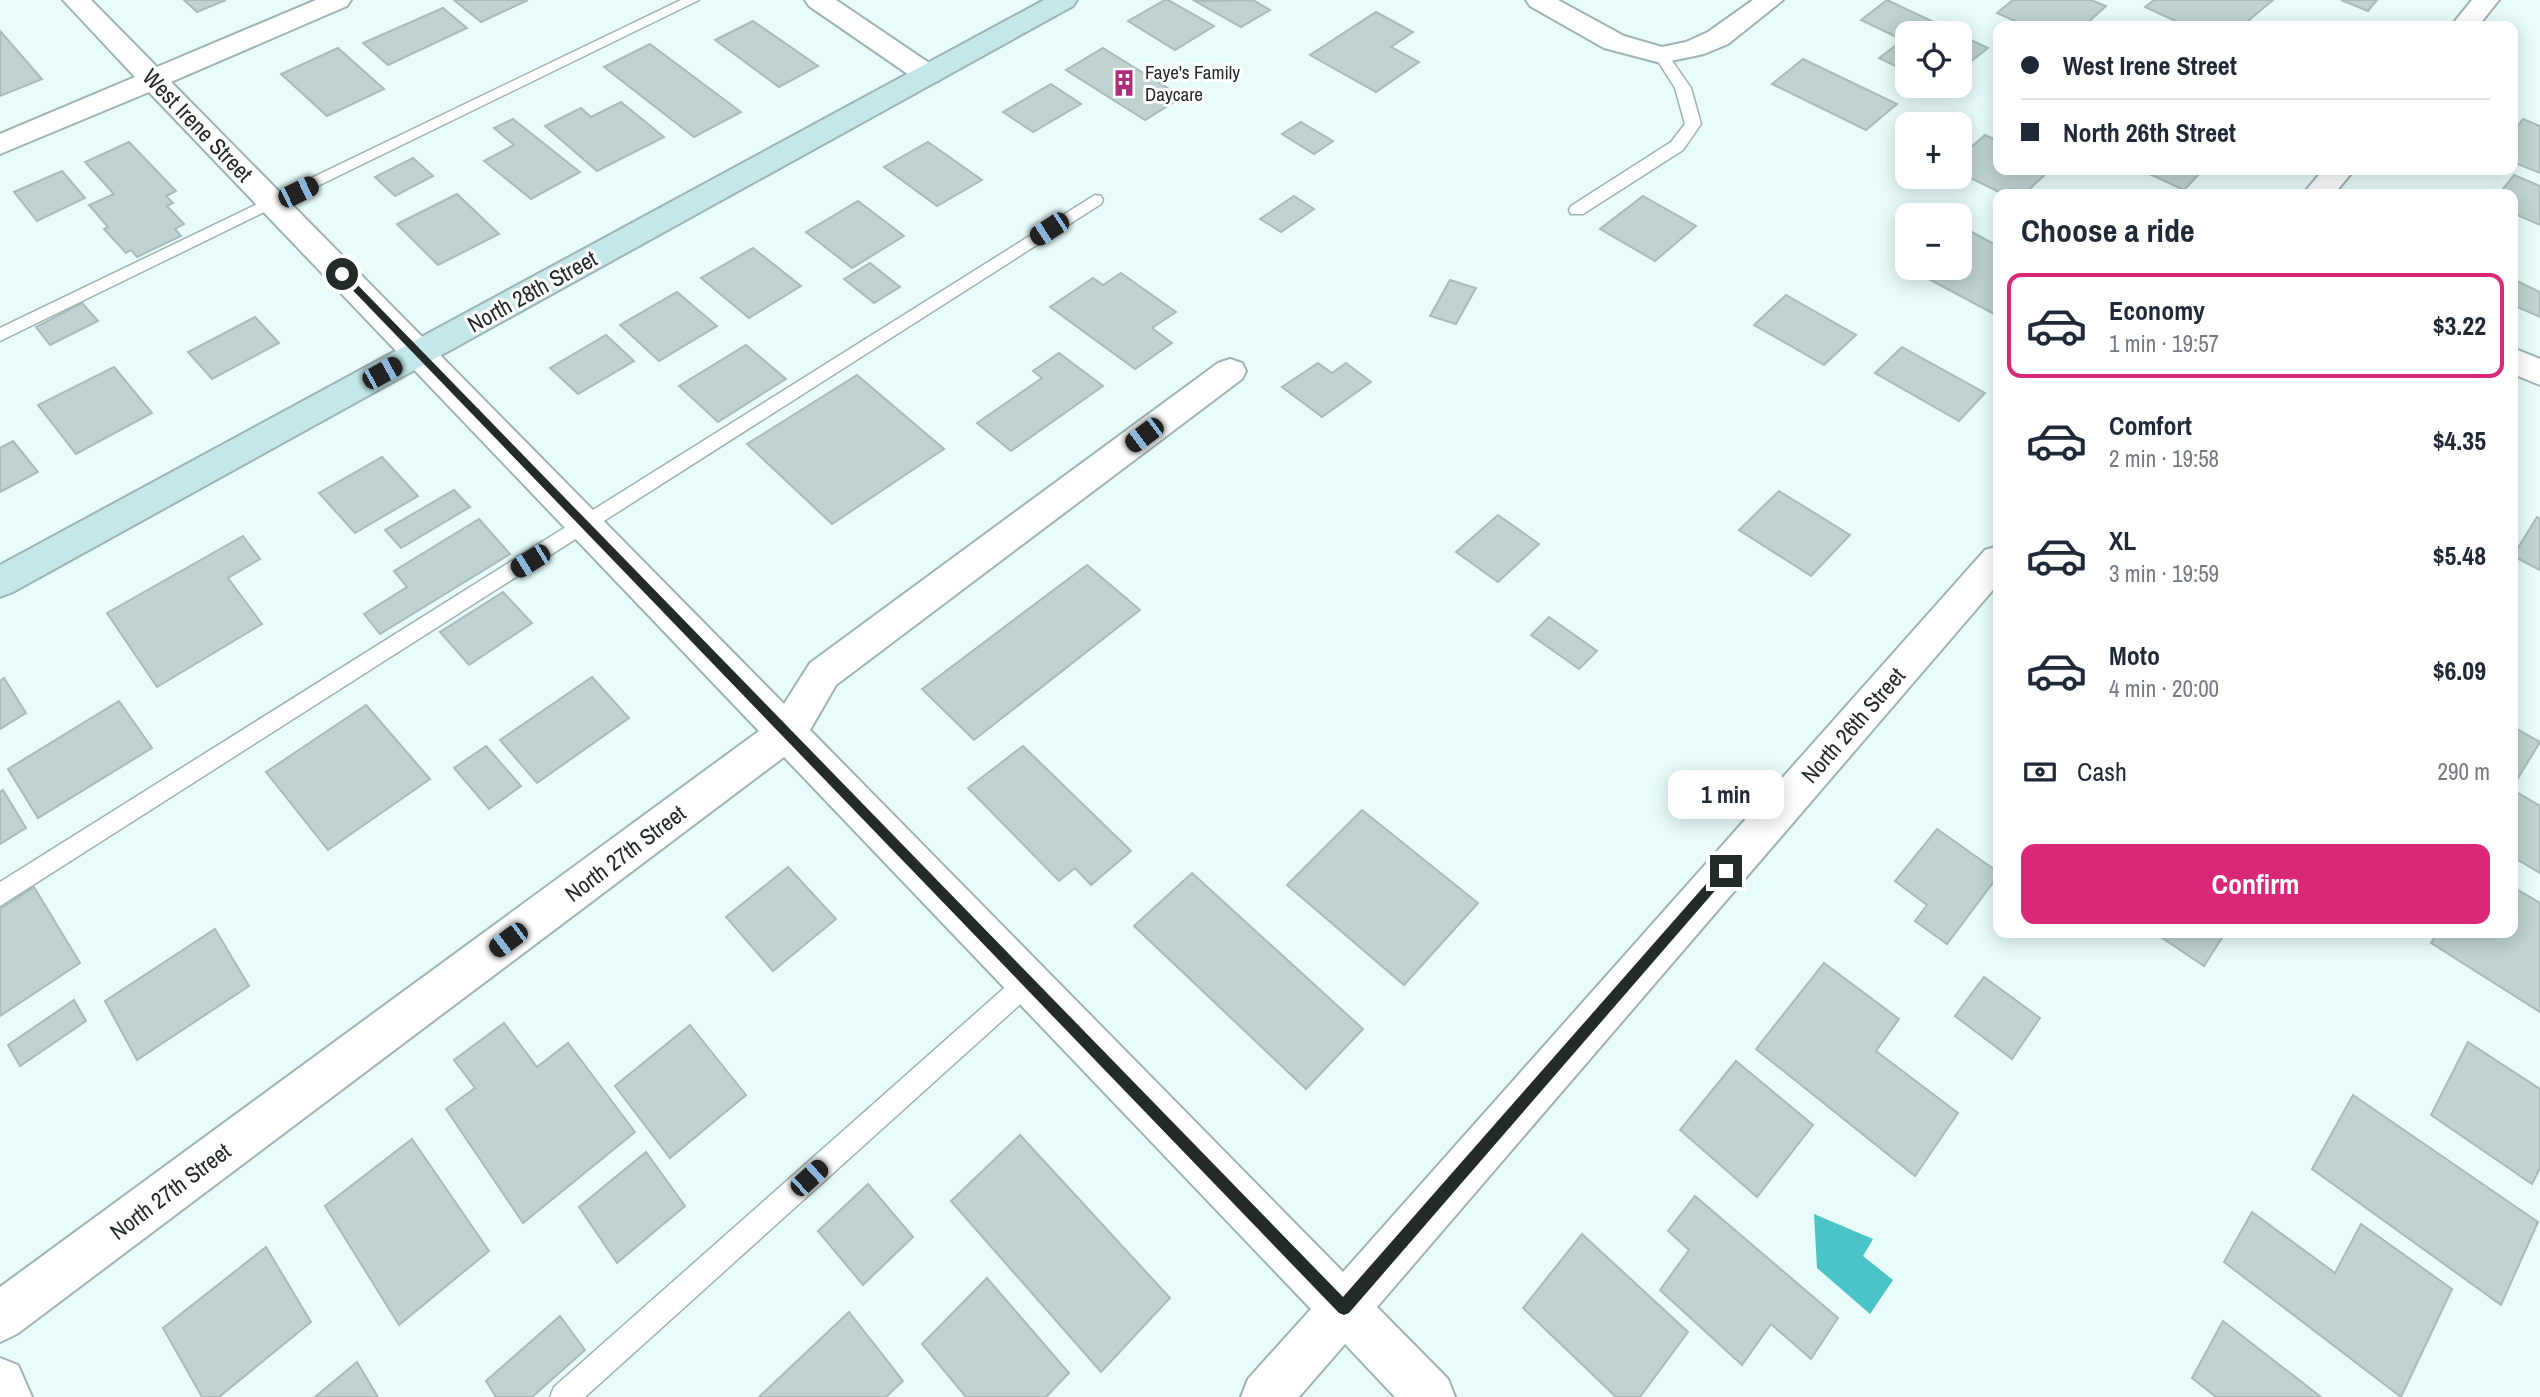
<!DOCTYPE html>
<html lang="en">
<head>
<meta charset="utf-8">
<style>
	body { margin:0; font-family:"Archivo Narrow",sans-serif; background:#f2f2f3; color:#1f2937; height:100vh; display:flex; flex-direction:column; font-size:26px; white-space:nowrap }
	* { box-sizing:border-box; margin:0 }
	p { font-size:23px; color:#747a83 }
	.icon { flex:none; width:38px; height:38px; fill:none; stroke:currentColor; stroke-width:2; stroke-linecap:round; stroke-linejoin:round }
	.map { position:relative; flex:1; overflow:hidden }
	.panel { position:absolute; left:1993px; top:189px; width:525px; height:749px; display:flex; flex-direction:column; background:#fff; border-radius:14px; box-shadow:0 4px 18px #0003 }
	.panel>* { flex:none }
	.guide { position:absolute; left:1993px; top:21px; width:525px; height:154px; border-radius:14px; box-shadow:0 4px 18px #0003; display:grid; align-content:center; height:154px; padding:0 28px; background:#fff }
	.tools { position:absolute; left:1895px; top:21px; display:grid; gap:14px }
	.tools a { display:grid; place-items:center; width:77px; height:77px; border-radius:14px; background:#fff; box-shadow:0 4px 18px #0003; font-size:35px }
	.end { position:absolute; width:32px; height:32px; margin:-16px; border:9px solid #222a2a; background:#fff; box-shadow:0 0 0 4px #fff }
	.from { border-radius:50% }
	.bubble { position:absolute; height:49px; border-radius:14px; background:#fff; box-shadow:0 4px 18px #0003; font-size:23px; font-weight:800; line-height:49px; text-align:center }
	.car { position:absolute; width:21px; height:42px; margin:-21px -10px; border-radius:9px; box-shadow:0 0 5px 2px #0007; background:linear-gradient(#222 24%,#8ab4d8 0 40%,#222 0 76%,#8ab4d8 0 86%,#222 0) }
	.guide b { display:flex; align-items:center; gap:24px; height:66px; font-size:26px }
	.guide b+b { border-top:2px solid #e0e1e3 }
	.guide i { width:18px; height:18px; background:#1f2937 }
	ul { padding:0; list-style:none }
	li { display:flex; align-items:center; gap:21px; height:105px; margin:0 14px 10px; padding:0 14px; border:4px solid transparent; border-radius:14px }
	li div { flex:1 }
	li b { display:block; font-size:26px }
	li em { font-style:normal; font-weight:800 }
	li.selected { border-color:#db2777 }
	li>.icon { width:63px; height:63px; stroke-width:1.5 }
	h2 { padding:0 28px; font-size:32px; line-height:84px }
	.pay { display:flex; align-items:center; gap:18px; height:77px; padding:0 28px; font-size:26px }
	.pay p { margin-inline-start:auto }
	.primary-button { display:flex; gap:14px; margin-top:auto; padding:14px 28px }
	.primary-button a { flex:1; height:80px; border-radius:14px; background:#db2777; color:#fff; font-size:28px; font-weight:800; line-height:80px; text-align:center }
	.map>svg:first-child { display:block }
	.water { fill:#4bc4c7 }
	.building { fill:#bfd3d3; stroke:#a8bcbc; stroke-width:2 }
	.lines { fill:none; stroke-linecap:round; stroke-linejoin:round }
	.lane-casing { stroke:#9fb3b3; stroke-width:3 }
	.street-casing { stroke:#9fb3b3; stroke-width:4 }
	.secondary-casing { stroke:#9fb3b3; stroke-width:4 }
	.lane { fill:#fff; fill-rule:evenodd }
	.street { fill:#fff; fill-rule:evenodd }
	.secondary { fill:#c4e8e9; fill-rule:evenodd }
	.route { fill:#222a2a }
	.labels { text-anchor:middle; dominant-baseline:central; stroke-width:6; stroke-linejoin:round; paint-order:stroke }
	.far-poi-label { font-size:19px; fill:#222a2a; stroke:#fff; text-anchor:start }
	.street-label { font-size:23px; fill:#222a2a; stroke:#fff }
</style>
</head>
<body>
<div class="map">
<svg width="2540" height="1397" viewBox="0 0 2540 1397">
	<rect width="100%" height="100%" fill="#e8fcfc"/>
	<path class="water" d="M 1814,1214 L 1873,1239 L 1863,1256 L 1893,1280 L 1870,1314 L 1817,1268 Z"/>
	<g class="building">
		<path d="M 184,0 L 226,0 L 197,12 Z"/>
		<path d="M 454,0 L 528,0 L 481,22 Z"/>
		<path d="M 1165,0 L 1168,0 L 1214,26 L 1175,50 L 1128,21 Z"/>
		<path d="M 1253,0 L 1270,10 L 1241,27 L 1195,1 Z"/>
		<path d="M 1887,0 L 1957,33 L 1908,33 L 1908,72 L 1879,58 L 1903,40 L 1861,20 Z"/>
		<path d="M 2013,0 L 2091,0 L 2106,6 L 2084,26 L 2026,26 L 1997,13 Z"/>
		<path d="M 2154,0 L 2273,0 L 2248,21 L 2261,26 L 2186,26 L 2145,7 Z"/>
		<path d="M 2341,0 L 2377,0 L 2368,11 Z"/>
		<path d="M 443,8 L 467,28 L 388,65 L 363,43 Z"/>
		<path d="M 1376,12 L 1413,32 L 1391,47 L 1419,62 L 1376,92 L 1310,55 Z"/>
		<path d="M 753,21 L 818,66 L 779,87 L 715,40 Z"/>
		<path d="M 0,31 L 42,79 L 0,96 Z"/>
		<path d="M 1960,35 L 1988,48 L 1960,70 Z"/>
		<path d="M 650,44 L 741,112 L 694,137 L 604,67 Z"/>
		<path d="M 338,48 L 384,89 L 327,116 L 281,74 Z"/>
		<path d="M 1103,48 L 1182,97 L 1145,120 L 1066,70 Z"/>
		<path d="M 1803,59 L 1897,104 L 1866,130 L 1772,84 Z"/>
		<path d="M 1051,84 L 1081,104 L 1033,132 L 1003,112 Z"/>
		<path d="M 621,102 L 664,137 L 597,171 L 545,126 L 581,108 L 591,117 Z"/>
		<path d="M 513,119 L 580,172 L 531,199 L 484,161 L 514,145 L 494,128 Z"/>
		<path d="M 2523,119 L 2540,126 L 2540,173 L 2513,162 L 2513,132 Z"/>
		<path d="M 1301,122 L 1333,141 L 1314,154 L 1282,134 Z"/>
		<path d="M 1985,135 L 1998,141 L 1998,170 L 2050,170 L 2024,194 L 2003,194 L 1960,173 L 1960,157 Z"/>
		<path d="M 129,142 L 176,191 L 166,196 L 173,203 L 167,206 L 184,224 L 175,229 L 181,236 L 137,257 L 131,250 L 126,253 L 104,229 L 108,227 L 89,205 L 114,194 L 85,162 Z"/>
		<path d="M 928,142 L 982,180 L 937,206 L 884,167 Z"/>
		<path d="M 413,158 L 433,176 L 395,196 L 375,177 Z"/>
		<path d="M 2141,170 L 2203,170 L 2184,190 Z"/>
		<path d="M 62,171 L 85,198 L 37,221 L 14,192 Z"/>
		<path d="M 2514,175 L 2540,186 L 2540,225 L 2513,213 L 2513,194 L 2499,194 Z"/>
		<path d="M 457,194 L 499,234 L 438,265 L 397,224 Z"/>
		<path d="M 1294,196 L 1314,209 L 1281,232 L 1260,219 Z"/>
		<path d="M 1643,196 L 1696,226 L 1655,261 L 1600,229 Z"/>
		<path d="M 858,201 L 904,236 L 852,268 L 806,232 Z"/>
		<path d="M 1970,231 L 1998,246 L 1998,316 L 1923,276 L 1932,268 L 1960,268 L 1960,240 Z"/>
		<path d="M 753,248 L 801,286 L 749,318 L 701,278 Z"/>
		<path d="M 870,263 L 900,287 L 874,303 L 844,279 Z"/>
		<path d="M 1121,273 L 1176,312 L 1152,328 L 1172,343 L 1135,369 L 1050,307 L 1093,278 L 1103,285 Z"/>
		<path d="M 2513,279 L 2540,292 L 2540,317 L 2513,305 Z"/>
		<path d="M 1450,280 L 1476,288 L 1456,324 L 1430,316 Z"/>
		<path d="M 677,292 L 717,326 L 659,361 L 620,325 Z"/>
		<path d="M 1786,295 L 1856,335 L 1824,365 L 1754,325 Z"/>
		<path d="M 82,303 L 98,321 L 50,345 L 36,327 Z"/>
		<path d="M 255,317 L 279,343 L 212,379 L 188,352 Z"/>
		<path d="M 606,335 L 634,361 L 578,394 L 550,368 Z"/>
		<path d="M 746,345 L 786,379 L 718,422 L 679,386 Z"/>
		<path d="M 1902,347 L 1985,393 L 1959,421 L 1875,373 Z"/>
		<path d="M 1059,353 L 1103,386 L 1011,451 L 977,423 L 1042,378 L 1033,371 Z"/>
		<path d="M 1318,363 L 1332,373 L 1346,363 L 1371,382 L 1322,417 L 1282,387 Z"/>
		<path d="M 114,367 L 152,413 L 76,454 L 38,405 Z"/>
		<path d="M 857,375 L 944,449 L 832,524 L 747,444 Z"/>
		<path d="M 13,441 L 38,472 L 0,492 L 0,448 Z"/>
		<path d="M 382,457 L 418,496 L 355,533 L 319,493 Z"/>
		<path d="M 454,490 L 470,507 L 401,548 L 385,530 Z"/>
		<path d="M 1779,491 L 1850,535 L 1811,576 L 1739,530 Z"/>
		<path d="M 1498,515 L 1539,544 L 1498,582 L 1456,552 Z"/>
		<path d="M 2537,517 L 2540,519 L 2540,570 L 2513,556 Z"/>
		<path d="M 479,519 L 510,554 L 380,634 L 364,614 L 407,587 L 394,571 Z"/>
		<path d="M 243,536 L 260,559 L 228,578 L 262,624 L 157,687 L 107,613 Z"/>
		<path d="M 1087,565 L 1140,610 L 974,740 L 922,689 Z"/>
		<path d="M 503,592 L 532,623 L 469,665 L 440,632 Z"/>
		<path d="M 1549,617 L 1597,651 L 1579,669 L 1531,635 Z"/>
		<path d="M 592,677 L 629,718 L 537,783 L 500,740 Z"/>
		<path d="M 4,678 L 26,713 L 0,729 L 0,681 Z"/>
		<path d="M 119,701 L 152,748 L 38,818 L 8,769 Z"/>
		<path d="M 366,705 L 430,779 L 328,850 L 266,772 Z"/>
		<path d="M 2513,727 L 2540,742 L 2515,783 L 2513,782 Z"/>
		<path d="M 486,746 L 521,786 L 489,809 L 454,768 Z"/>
		<path d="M 1023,746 L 1131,851 L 1091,885 L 1075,868 L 1059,881 L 968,788 Z"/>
		<path d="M 3,790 L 26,828 L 0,844 L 0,792 Z"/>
		<path d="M 2513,790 L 2540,806 L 2540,873 L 2513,857 Z"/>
		<path d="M 1362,810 L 1478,903 L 1404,985 L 1287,885 Z"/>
		<path d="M 1937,829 L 1998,872 L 1998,876 L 1947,944 L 1915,921 L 1927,905 L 1895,881 Z"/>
		<path d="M 788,867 L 836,919 L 773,971 L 726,917 Z"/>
		<path d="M 1192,873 L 1363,1029 L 1306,1089 L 1134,926 Z"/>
		<path d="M 34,887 L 80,963 L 0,1016 L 0,909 Z"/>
		<path d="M 2513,887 L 2540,903 L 2540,1012 L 2431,943 L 2437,933 L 2513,933 Z"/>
		<path d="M 215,929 L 249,986 L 137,1060 L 105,1001 Z"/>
		<path d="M 2155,933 L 2225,933 L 2204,966 Z"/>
		<path d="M 1824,963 L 1899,1019 L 1876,1051 L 1958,1113 L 1915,1176 L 1756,1049 Z"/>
		<path d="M 1984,977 L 2040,1018 L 2012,1059 L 1955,1016 Z"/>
		<path d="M 74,1000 L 86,1021 L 20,1066 L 8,1045 Z"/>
		<path d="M 504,1023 L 537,1067 L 568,1043 L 635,1132 L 523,1223 L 446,1109 L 475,1088 L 454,1060 Z"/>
		<path d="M 690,1025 L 746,1095 L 670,1158 L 615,1086 Z"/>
		<path d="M 2468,1042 L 2540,1089 L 2540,1168 L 2532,1184 L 2431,1115 Z"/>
		<path d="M 1736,1061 L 1813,1125 L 1757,1197 L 1680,1130 Z"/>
		<path d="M 2353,1095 L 2538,1222 L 2501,1305 L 2312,1169 Z"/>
		<path d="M 1020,1135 L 1170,1298 L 1101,1372 L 951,1201 Z"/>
		<path d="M 412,1139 L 489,1251 L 399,1325 L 325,1206 Z"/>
		<path d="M 646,1152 L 685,1206 L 617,1263 L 579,1207 Z"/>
		<path d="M 868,1184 L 913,1237 L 863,1285 L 818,1231 Z"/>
		<path d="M 1695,1196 L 1838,1318 L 1811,1359 L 1771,1324 L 1742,1365 L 1660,1290 L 1689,1250 L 1668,1231 Z"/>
		<path d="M 2252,1212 L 2335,1273 L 2361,1224 L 2452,1289 L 2401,1397 L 2224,1262 Z"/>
		<path d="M 1582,1234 L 1688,1332 L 1640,1397 L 1616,1397 L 1523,1308 Z"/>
		<path d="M 266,1247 L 311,1322 L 219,1397 L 202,1397 L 163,1328 Z"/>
		<path d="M 987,1278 L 1069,1373 L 1046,1397 L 966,1397 L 922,1344 Z"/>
		<path d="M 849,1312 L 903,1381 L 886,1397 L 759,1397 Z"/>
		<path d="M 560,1316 L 585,1350 L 532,1397 L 496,1397 L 486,1381 Z"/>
		<path d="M 2223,1321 L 2321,1397 L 2216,1397 L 2192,1378 Z"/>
		<path d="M 357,1362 L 378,1397 L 315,1397 Z"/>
	</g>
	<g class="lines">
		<defs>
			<g id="lane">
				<path d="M 681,0 L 699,0 L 0,341 L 0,328 Z"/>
				<path d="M 1661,51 L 1666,52 L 1691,88 L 1701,124 L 1683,150 L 1583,214 L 1571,214 L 1569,210 L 1571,206 L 1671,142 L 1685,124 L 1675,88 L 1654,55 Z"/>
				<path d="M 1095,195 L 1101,196 L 1103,200 L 1101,204 L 0,906 L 0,882 Z"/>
				<path d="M 1028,971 L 1036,974 L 1040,982 L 1036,990 L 585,1397 L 550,1397 L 554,1387 L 1020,974 Z"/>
			</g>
			<g id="street">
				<path d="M 63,0 L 91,0 L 157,67 L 316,0 L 351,0 L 347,6 L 171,82 L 784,704 L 810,663 L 1218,363 L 1230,359 L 1242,363 L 1246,371 L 1242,379 L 836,685 L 810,730 L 1343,1272 L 1985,550 L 1998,546 L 1998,584 L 1377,1307 L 1448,1379 L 1455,1397 L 1395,1397 L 1345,1344 L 1299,1397 L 1241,1397 L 1248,1379 L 1311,1309 L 784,757 L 17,1334 L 0,1342 L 0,1287 L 759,731 L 149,92 L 0,154 L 0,134 L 135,77 Z"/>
				<path d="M 805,0 L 836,0 L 938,69 L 942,75 L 938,81 L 928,83 L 918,81 L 809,6 Z"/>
				<path d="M 1526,0 L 1558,0 L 1624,36 L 1662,47 L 1686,42 L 1708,32 L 1753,0 L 1783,0 L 1728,44 L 1704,54 L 1661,63 L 1604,48 L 1530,6 Z"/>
				<path d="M 2472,0 L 2499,0 L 2478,26 L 2451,26 Z"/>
				<path d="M 2323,170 L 2354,170 L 2334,194 L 2303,194 Z"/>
				<path d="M 2513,348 L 2540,359 L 2540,385 L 2513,374 Z"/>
				<path d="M 0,1358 L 18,1365 L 32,1397 L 0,1397 Z"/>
			</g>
			<path id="secondary" d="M 1044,0 L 1077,0 L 1073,6 L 13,592 L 0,597 L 0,565 Z"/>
		</defs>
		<use href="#lane" class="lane-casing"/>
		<use href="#street" class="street-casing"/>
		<use href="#secondary" class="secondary-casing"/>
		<use href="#lane" class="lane"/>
		<use href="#street" class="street"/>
		<use href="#secondary" class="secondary"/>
	</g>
	<path class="route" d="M 339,272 L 345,272 L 1343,1297 L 1721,867 L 1726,866 L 1732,871 L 1349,1313 L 1344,1315 L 1339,1313 L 339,276 Z"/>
	<defs>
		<symbol id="building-bare" viewBox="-9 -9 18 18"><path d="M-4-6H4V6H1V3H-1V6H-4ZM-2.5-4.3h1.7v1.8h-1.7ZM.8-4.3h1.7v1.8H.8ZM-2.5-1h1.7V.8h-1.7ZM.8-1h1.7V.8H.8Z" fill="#ac2c7a" stroke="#fff" stroke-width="2.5" paint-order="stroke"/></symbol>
	</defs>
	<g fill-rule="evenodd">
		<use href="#building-bare" x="1105" y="64" width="38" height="38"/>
	</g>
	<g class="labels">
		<g class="far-poi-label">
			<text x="1145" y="72">Faye's Family<tspan x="1145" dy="22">Daycare</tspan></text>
		</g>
		<g class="street-label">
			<text transform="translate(198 125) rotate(46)">West Irene Street</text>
			<text transform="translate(532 291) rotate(-29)">North 28th Street</text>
			<text transform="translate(1853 725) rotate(-49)">North 26th Street</text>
			<text transform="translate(625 853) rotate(-37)">North 27th Street</text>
			<text transform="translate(170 1191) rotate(-37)">North 27th Street</text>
		</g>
	</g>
</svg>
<div class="tools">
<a><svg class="icon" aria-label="locate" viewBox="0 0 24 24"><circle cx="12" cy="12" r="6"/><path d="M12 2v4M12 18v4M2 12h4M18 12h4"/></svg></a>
<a>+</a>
<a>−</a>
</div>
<i class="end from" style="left:342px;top:274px"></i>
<i class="end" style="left:1726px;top:871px"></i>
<div class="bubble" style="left:1668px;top:770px;width:116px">1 min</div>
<i class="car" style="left:298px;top:192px;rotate:64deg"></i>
<i class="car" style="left:1049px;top:229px;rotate:237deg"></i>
<i class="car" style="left:382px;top:373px;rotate:61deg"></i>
<i class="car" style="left:1144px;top:435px;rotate:233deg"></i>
<i class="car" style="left:530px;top:561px;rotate:238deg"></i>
<i class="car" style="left:508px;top:940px;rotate:233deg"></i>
<i class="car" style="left:809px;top:1178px;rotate:48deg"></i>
<div class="guide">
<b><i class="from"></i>West Irene Street</b>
<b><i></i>North 26th Street</b>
</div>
<section class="panel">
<h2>Choose a ride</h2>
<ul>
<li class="selected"><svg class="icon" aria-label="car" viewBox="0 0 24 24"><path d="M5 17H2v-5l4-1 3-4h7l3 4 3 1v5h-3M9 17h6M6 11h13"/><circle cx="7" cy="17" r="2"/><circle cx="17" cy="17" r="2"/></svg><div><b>Economy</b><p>1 min · 19:57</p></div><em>$3.22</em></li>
<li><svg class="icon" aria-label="car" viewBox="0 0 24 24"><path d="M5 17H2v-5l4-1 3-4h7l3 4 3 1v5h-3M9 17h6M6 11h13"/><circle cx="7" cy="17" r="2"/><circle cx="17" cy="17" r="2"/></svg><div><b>Comfort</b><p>2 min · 19:58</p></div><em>$4.35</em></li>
<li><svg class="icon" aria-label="car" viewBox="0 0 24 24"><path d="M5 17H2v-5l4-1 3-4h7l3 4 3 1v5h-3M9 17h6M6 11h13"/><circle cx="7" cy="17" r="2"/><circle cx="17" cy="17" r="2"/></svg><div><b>XL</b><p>3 min · 19:59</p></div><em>$5.48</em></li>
<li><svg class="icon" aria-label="car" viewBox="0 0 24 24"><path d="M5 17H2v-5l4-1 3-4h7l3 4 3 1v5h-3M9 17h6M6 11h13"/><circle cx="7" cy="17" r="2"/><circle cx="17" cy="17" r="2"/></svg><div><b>Moto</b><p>4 min · 20:00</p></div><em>$6.09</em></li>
</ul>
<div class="pay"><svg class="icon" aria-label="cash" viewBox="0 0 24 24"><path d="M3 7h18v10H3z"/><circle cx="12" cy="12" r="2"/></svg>Cash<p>290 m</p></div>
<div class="primary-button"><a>Confirm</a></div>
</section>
</div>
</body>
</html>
